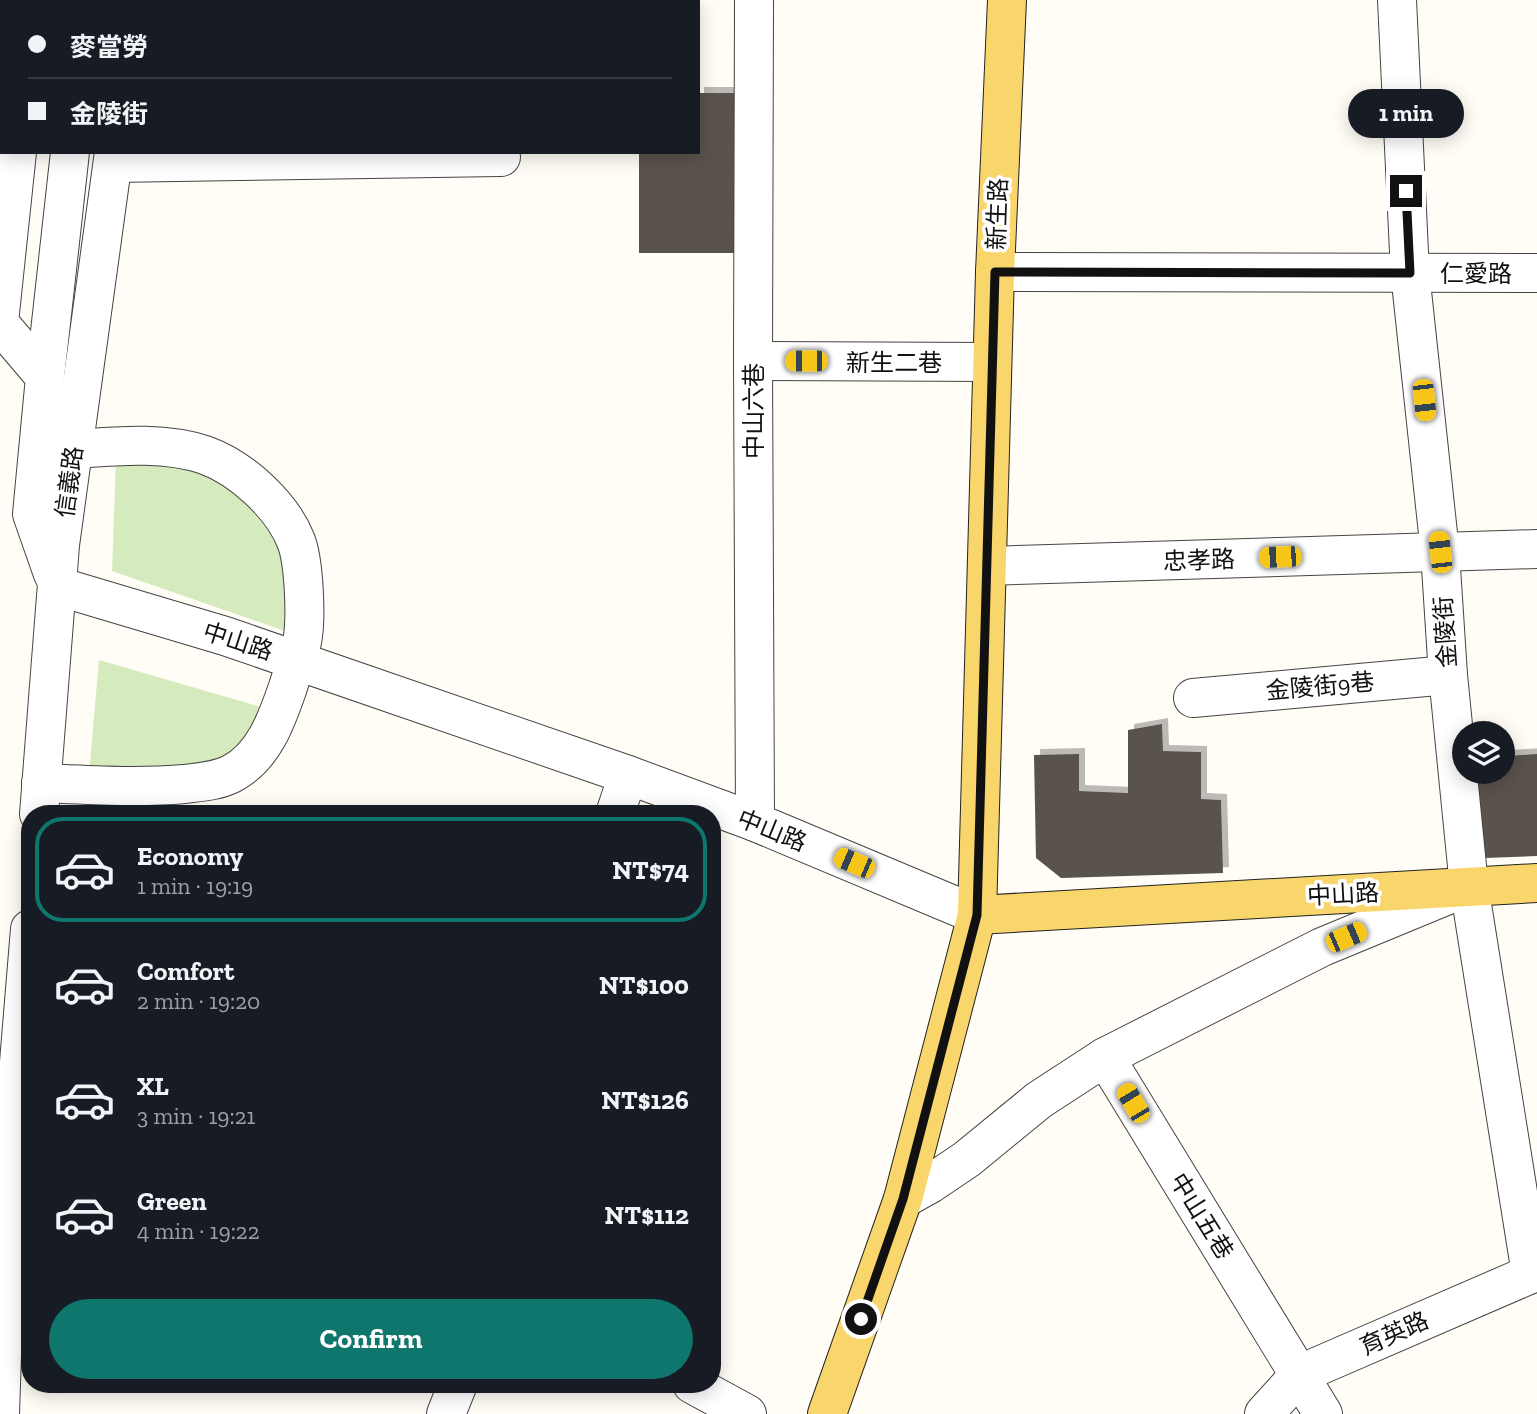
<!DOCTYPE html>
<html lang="en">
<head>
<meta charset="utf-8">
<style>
	body { margin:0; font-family:"Zilla Slab","Noto Sans TC",serif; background:#242831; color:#f1f3f6; height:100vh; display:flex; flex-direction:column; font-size:26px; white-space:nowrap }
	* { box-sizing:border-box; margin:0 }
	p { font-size:23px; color:#9ea1a6 }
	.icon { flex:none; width:38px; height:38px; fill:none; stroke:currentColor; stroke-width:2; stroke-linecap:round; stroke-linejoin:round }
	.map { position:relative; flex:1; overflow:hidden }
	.side { position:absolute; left:21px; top:805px; width:700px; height:588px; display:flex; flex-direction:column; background:#171b24; border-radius:28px; box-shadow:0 4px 18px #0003 }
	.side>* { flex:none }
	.top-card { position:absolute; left:0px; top:0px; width:700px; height:154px; box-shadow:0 4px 18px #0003; display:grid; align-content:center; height:154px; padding:0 28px; background:#171b24 }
	.fabs { position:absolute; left:1452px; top:721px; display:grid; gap:14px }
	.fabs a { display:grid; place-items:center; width:63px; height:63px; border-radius:50%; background:#171b24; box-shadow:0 4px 18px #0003; font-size:35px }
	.end { position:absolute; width:32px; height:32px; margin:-16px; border:9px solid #111; background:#fff; box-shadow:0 0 0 4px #fff }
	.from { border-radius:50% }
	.bubble { position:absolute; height:49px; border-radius:24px; background:#171b24; box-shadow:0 4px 18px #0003; font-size:23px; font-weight:700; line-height:49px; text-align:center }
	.car { position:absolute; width:21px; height:42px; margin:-21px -10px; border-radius:9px; box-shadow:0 0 5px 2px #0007; background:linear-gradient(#f5c518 24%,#345 0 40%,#f5c518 0 76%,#345 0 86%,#f5c518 0) }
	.top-card b { display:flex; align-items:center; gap:24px; height:66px; font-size:26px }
	.top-card b+b { border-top:2px solid #363941 }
	.top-card i { width:18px; height:18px; background:#f1f3f6 }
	ul { padding:12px 0 0; list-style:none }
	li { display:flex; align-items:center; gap:21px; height:105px; margin:0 14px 10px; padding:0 14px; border:4px solid transparent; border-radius:28px }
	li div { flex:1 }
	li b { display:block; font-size:26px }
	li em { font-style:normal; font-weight:700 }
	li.selected { border-color:#0f766e }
	li>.icon { width:63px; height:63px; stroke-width:1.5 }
	.action { display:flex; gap:14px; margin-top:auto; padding:14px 28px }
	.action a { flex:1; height:80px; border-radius:42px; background:#0f766e; color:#fff; font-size:28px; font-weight:700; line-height:80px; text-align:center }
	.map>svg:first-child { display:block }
	.green { fill:#d5ebbd }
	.building { fill:#5a524d; filter:url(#shadow) }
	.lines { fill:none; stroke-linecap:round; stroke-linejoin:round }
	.minor-casing { stroke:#444; stroke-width:40 }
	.major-casing { stroke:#222; stroke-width:40 }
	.minor { stroke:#fff; stroke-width:38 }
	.major { stroke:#f9d66b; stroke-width:38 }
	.route { stroke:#111; stroke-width:9 }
	.labels { text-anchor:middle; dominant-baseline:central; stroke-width:7; stroke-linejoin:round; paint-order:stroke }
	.street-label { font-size:24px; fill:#111; stroke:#fff }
</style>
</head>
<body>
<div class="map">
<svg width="1537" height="1414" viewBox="0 0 1537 1414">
	<defs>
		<filter id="shadow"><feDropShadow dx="6" dy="-6" stdDeviation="0" flood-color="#0004"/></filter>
	</defs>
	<rect width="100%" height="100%" fill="#fffdf5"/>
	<g class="green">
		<path d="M 116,456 L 177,458 L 238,487 L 283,549 L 291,633 L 112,571 Z"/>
		<path d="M 99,660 L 275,711 L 229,767 L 89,774 Z"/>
	</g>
	<g class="building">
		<path d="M 698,93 L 754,93 L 754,253 L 639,253 L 639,152 L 698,152 Z"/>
		<path d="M 1162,724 L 1163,751 L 1201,752 L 1201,799 L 1221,800 L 1223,873 L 1061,878 L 1036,858 L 1034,755 L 1079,754 L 1079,791 L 1128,793 L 1128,730 Z"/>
		<path d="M 1537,754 L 1537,856 L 1485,858 L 1465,772 L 1503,772 L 1503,756 Z"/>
	</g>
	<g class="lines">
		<defs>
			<g id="minor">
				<path d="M 754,0 L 753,361 L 755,822"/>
				<path d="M 1397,0 L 1410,273 L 1440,552 L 1448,675 L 1469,886 L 1531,1274"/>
				<path d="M 134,2 L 134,0"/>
				<path d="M 228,2 L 245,0"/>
				<path d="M 113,163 L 501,157"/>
				<path d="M 995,272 L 1537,273"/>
				<path d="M 0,313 L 17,152"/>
				<path d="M 0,324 L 45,377 L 32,514 L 53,574"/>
				<path d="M 753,361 L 992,362"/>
				<path d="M 45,377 L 70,152"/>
				<path d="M 987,566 L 1537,549"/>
				<path d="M 57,586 L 225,636 L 628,775 L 755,822 L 977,915"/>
				<path d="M 1193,698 L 1448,675"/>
				<path d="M 41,783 C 89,785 137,788 185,784 C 201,782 217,781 231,774 C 264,757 277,719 288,687 C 293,670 301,653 303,636 C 306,614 304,561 296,541 C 282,505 241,468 205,455 C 164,441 116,446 73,449"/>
				<path d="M 39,814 L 60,545 L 114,152"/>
				<path d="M 615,814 L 628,775"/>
				<path d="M 1105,1057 L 1323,1414"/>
				<path d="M 903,1199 L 930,1184 L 967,1159 L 1039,1100 L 1105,1057 L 1322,947 L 1460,890"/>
				<path d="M 692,1384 L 747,1414"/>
				<path d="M 0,1414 L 7,1208 L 30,929"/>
				<path d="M 446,1414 L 458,1384"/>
				<path d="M 1264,1414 L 1300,1374 L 1531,1274 L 1537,1273"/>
			</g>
			<g id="major">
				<path d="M 977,915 L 1537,883"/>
				<path d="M 827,1414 L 903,1199 L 977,915 L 995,272 L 1007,0"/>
			</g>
		</defs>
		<use href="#minor" class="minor-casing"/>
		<use href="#major" class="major-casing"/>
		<use href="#minor" class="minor"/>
		<use href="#major" class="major"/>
	</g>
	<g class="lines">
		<path class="route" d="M 861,1319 L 903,1199 L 977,915 L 995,272 L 1410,273 L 1406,191"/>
	</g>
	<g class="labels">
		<g class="street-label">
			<text transform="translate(997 214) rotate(-88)">新生路</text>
			<text x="1476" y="273">仁愛路</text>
			<text x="894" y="362">新生二巷</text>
			<text transform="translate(753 411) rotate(-90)">中山六巷</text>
			<text transform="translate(69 482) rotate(-82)">信義路</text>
			<text transform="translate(1199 560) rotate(-2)">忠孝路</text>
			<text transform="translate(1445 632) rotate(-94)">金陵街</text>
			<text transform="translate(238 641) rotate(18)">中山路</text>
			<text transform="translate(1320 686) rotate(-5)">金陵街9巷</text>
			<text transform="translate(772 830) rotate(22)">中山路</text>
			<text transform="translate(1343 894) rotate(-3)">中山路</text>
			<text transform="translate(1202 1216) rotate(58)">中山五巷</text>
			<text transform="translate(1394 1333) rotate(-24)">育英路</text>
		</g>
	</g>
</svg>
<div class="fabs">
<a><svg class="icon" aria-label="layers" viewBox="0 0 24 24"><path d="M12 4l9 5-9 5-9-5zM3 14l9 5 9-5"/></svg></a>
</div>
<i class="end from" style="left:861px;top:1319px"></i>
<i class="end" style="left:1406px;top:191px"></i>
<div class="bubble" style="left:1348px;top:89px;width:116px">1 min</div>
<i class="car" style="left:806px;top:361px;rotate:270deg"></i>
<i class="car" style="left:1424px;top:400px;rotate:174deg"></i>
<i class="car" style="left:1440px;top:552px;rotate:354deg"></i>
<i class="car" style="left:1280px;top:557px;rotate:268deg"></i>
<i class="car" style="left:854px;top:863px;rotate:293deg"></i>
<i class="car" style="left:1346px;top:937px;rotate:67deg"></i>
<i class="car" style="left:1133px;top:1103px;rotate:329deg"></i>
<div class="top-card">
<b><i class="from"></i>麥當勞</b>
<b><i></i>金陵街</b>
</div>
<section class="side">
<ul>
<li class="selected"><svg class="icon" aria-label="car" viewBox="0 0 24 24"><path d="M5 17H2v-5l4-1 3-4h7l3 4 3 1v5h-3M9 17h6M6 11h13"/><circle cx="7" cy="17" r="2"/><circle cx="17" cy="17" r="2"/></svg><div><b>Economy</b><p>1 min · 19:19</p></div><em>NT$74</em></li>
<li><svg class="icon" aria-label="car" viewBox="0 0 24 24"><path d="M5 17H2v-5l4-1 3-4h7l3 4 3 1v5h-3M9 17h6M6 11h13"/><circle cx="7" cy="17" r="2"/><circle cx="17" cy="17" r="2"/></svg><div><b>Comfort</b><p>2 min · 19:20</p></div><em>NT$100</em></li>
<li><svg class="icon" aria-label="car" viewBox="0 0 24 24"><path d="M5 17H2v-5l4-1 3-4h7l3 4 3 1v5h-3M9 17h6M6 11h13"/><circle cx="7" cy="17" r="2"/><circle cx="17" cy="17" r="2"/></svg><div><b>XL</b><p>3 min · 19:21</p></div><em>NT$126</em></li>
<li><svg class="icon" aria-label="car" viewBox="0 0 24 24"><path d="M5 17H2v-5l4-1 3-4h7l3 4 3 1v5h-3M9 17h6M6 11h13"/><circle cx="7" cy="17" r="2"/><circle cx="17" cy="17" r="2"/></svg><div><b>Green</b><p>4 min · 19:22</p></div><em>NT$112</em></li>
</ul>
<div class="action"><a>Confirm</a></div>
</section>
</div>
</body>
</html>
